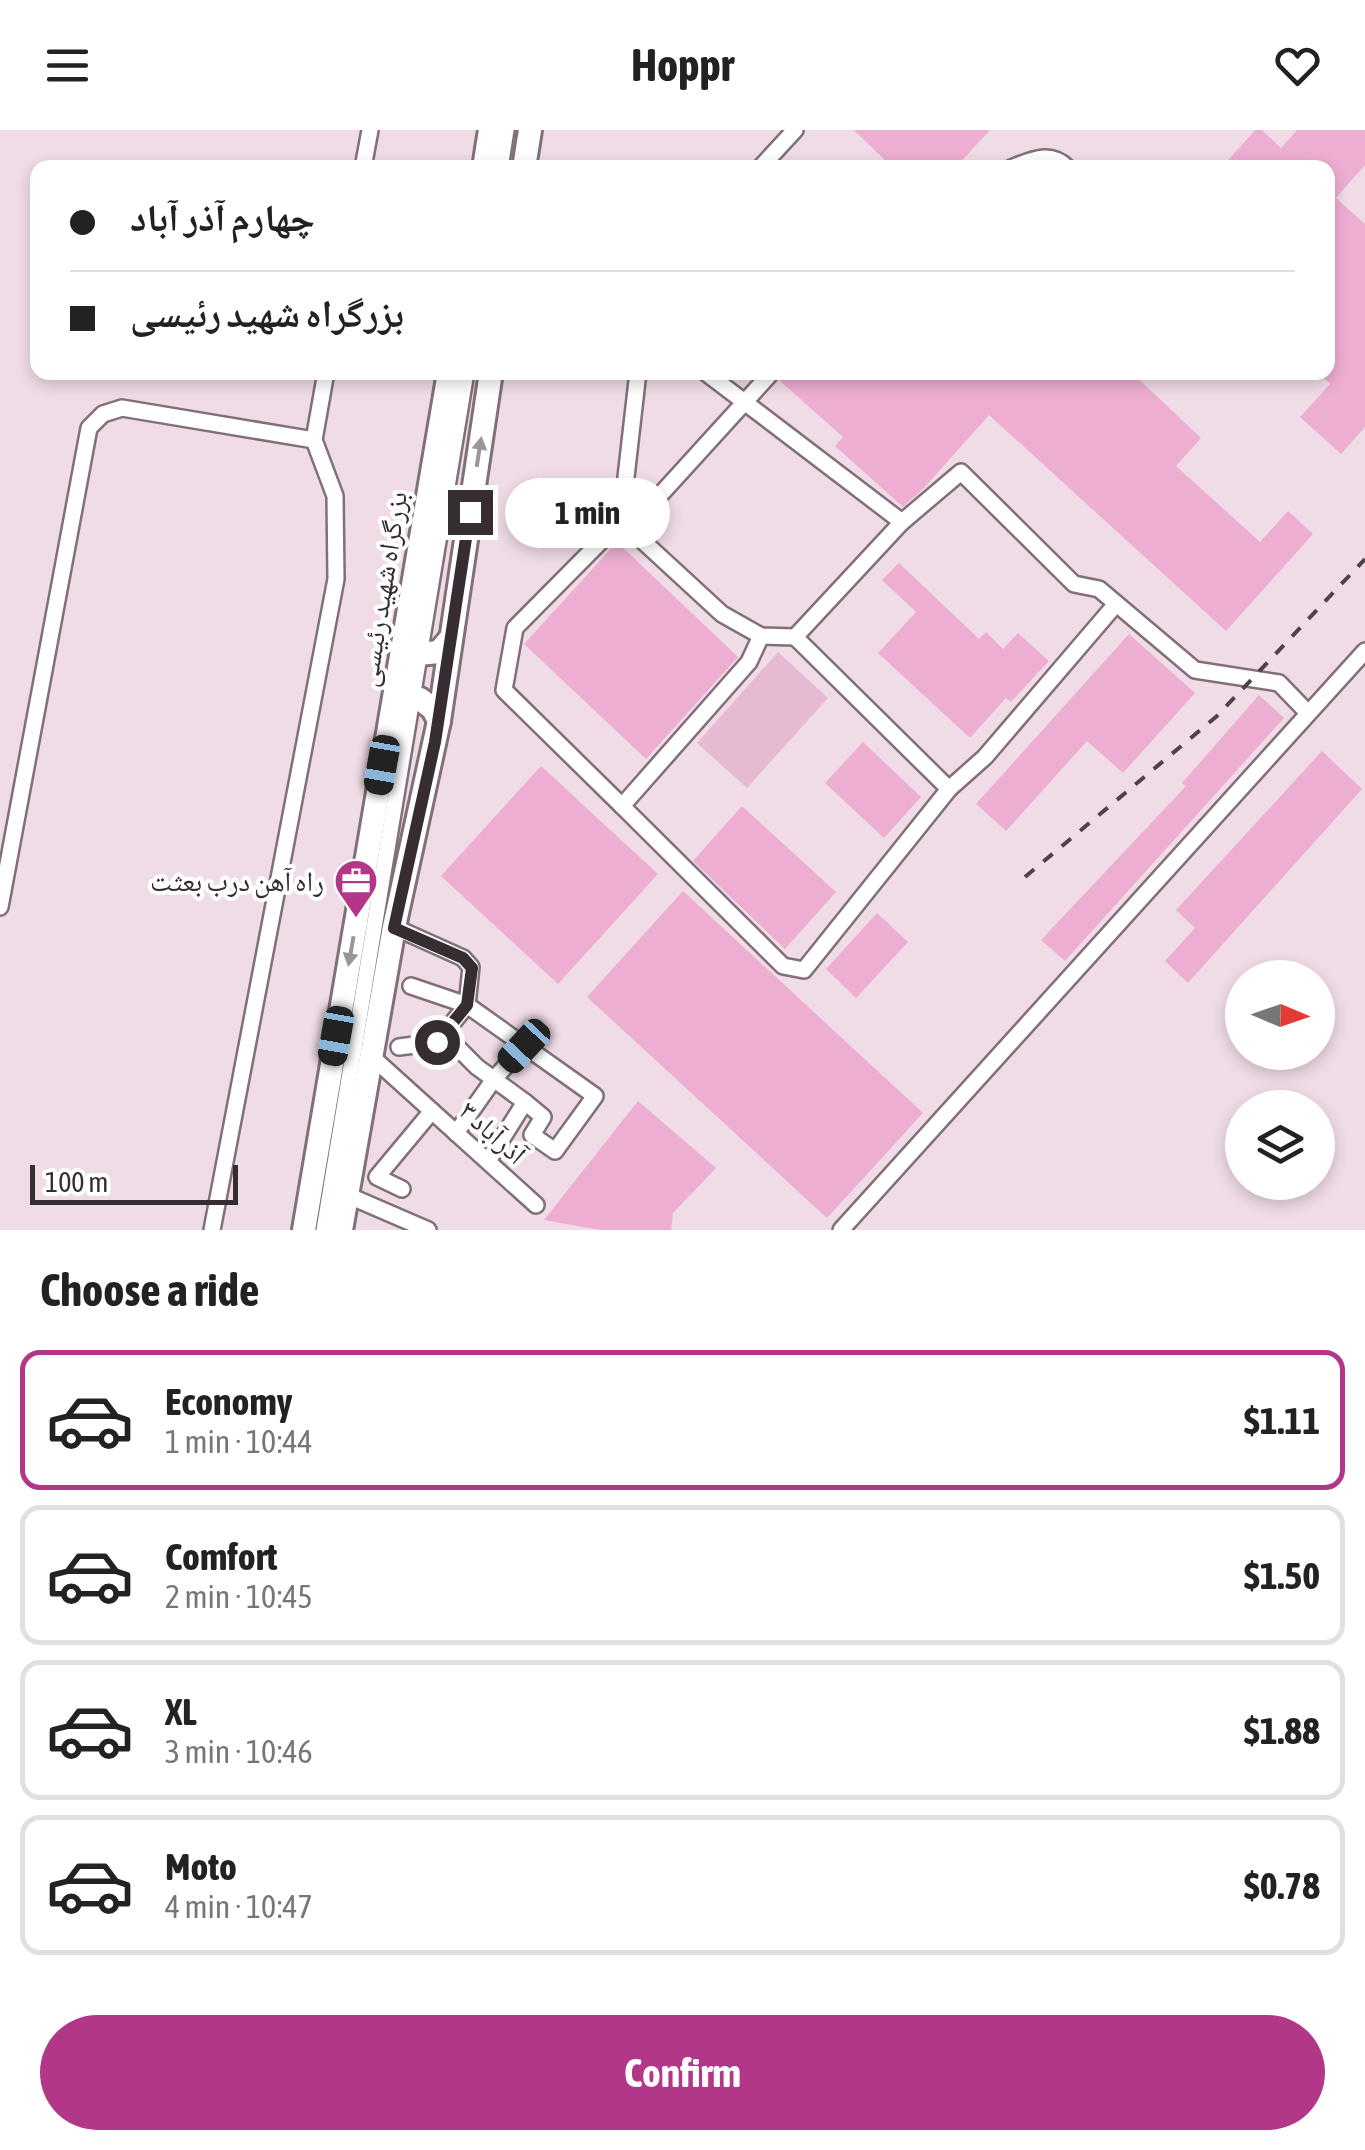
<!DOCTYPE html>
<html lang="en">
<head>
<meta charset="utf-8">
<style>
	body { margin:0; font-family:"Asap Condensed","Noto Naskh Arabic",sans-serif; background:#f2f2f2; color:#222; height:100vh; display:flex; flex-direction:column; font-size:38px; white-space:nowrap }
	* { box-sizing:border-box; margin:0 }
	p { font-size:32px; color:#767676 }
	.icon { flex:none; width:55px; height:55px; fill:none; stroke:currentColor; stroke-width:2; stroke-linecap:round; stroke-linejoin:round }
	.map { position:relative; height:1100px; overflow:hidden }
	.drawer { display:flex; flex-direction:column; background:#fff; flex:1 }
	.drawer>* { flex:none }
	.top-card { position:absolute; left:30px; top:30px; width:1305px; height:220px; border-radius:20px; box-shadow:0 5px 15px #0003; display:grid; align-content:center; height:220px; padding:0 40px; background:#fff }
	.needle { width:65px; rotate:92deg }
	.tools { position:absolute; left:1225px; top:830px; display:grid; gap:20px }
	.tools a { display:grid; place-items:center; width:110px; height:110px; border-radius:50%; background:#fff; box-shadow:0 5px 15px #0003; font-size:50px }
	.scale { position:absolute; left:30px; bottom:25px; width:208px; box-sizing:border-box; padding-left:10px; border:5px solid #352d31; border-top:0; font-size:28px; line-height:35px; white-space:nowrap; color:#352d31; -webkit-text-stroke:8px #fff; paint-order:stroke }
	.end { position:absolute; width:45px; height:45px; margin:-22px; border:12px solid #352d31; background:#fff; box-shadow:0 0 0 5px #fff }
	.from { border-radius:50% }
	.bubble { position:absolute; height:70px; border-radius:35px; background:#fff; box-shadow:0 5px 15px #0003; font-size:32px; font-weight:700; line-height:70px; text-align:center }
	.car { position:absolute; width:30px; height:60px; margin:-30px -15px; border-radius:12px; box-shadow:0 0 8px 2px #0007; background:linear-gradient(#222 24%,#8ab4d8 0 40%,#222 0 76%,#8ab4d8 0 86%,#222 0) }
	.top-card b { display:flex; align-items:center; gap:35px; height:95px; font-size:38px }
	.top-card b+b { border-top:2px solid #e0e0e0 }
	.top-card i { width:25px; height:25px; background:#222 }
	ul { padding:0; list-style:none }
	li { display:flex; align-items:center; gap:30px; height:140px; margin:0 20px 15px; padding:0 20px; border:5px solid #e0e0e0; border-radius:20px }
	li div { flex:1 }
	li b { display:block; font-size:38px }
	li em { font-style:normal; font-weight:700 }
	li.on { border-color:#b23789 }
	li>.icon { width:90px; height:90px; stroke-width:1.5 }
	h2 { padding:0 40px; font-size:45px; line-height:120px }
	.button { display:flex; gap:20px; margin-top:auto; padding:20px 40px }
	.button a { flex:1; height:115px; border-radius:60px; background:#b23789; color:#fff; font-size:40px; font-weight:700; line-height:115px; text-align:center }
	header { display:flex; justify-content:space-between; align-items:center; height:130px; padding:0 40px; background:#fff; font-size:45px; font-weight:700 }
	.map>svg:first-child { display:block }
	.green { fill:#e7bad3 }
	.building { fill:#eeaed2 }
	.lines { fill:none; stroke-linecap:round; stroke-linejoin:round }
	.minor-casing { stroke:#817079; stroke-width:20 }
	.highway-casing { stroke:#817079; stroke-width:28 }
	.minor { stroke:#fff; stroke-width:15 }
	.highway { stroke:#fff; stroke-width:22 }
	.rail { stroke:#4d4448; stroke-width:4; stroke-dasharray:12 12; stroke-linecap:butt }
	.oneway { fill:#9a9698 }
	.route { stroke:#352d31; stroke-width:12 }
	.labels { text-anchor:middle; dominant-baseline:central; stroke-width:8; stroke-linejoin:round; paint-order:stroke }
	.street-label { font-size:28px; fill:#352d31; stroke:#fff }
	.poi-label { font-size:28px; fill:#352d31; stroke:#fff; text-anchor:end }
</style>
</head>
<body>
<header><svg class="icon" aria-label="menu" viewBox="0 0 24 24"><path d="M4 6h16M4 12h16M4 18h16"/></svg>Hoppr<svg class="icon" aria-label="heart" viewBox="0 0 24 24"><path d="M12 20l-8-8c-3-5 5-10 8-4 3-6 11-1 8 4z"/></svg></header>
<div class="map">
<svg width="1365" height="1100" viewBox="0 0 1365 1100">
	<rect width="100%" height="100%" fill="#f0dce7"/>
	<path class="green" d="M 778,522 L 828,568 L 747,658 L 697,613 Z"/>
	<g class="building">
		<path d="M 854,0 L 990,0 L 955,38 L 893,38 Z"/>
		<path d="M 1255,0 L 1262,0 L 1281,18 L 1297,0 L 1365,0 L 1365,35 L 1336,68 L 1365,94 L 1365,297 L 1341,324 L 1300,287 L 1330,254 L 1318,242 L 1328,242 L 1328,38 L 1221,38 Z"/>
		<path d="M 788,242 L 1131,242 L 1201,308 L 1176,336 L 1260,412 L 1288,381 L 1313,404 L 1226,501 L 989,285 L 924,358 L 903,377 L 835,316 L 843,307 L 780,251 Z"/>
		<path d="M 617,412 L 738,527 L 646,629 L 524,514 Z"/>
		<path d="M 899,433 L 979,509 L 986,502 L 1003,519 L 1018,503 L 1049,531 L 1011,572 L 1006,568 L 970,608 L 878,523 L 916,482 L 882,450 Z"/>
		<path d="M 1129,504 L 1195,563 L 1123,643 L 1087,611 L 1006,701 L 976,674 Z"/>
		<path d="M 1259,565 L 1284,588 L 1065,831 L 1041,810 L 1186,656 L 1182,653 Z"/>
		<path d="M 863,612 L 921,667 L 884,708 L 825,653 Z"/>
		<path d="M 1322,621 L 1362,659 L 1188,853 L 1165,831 L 1195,798 L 1176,780 Z"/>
		<path d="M 541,636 L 658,744 L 558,854 L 441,746 Z"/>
		<path d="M 742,676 L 836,762 L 785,819 L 693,731 Z"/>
		<path d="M 683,761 L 923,983 L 827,1088 L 587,867 Z"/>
		<path d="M 877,783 L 908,812 L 856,868 L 826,839 Z"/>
		<path d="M 638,971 L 716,1038 L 673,1083 L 671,1100 L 600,1100 L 544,1090 Z"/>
	</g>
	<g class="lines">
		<defs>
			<g id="minor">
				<path d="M 363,38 L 370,0"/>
				<path d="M 500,38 L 506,0"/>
				<path d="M 760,38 L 795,0"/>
				<path d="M 1011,38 C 1032,30 1050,20 1068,38"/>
				<path d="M 638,242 L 621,391 L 515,498 L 504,560 L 622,676 L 749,532 L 761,506"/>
				<path d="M 705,242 L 902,392"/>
				<path d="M 621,391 L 722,484 L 761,506 L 795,507 L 902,392 L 961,342 L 1074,454 L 1099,459 L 1195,540 L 1279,553 L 1307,582"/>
				<path d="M 621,391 L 641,386 L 772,242"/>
				<path d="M 949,659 L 985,627 L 1116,474"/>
				<path d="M 622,676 L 783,836 L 804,840 L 949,659 L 795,507"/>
				<path d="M 0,777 L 89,298 L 103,284 L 122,278 L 314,310"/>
				<path d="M 394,797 L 463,828 L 471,837 L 467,875 L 595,966 L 555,1021 L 532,1005 L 543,987 L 525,972 L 488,1031"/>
				<path d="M 444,904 L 477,937 L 525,972"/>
				<path d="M 399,917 L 437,912 L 467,875 L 411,856"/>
				<path d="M 371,926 L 536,1075"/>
				<path d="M 456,1003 L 494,949 L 524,916"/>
				<path d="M 402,1059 L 377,1047 L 432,981"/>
				<path d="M 347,1065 L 428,1100"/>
				<path d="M 212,1100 L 336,449 L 335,366 L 314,310 L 326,242"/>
				<path d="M 324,1100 L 466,242"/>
				<path d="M 841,1100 L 1365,521"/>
			</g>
			<g id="highway">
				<path d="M 484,38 L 490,0"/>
				<path d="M 524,38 L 530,0"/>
				<path d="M 405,508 L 418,524 L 439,522 L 451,508"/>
				<path d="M 391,587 L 406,572 L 420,569 L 433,579 L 439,591"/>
				<path d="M 304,1100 L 449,242"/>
				<path d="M 341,1100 L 394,797 L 439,591 L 491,242"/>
			</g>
		</defs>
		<use href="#minor" class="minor-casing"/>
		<use href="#highway" class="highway-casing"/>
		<use href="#minor" class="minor"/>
		<use href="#highway" class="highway"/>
		<path class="rail" d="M 1025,747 L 1217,586 L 1365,429"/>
	</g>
	<defs><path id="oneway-solid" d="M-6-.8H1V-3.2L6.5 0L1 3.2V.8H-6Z" transform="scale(2.5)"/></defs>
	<g class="oneway">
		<use href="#oneway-solid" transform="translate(479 322) rotate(-81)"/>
		<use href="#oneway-solid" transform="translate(351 821) rotate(100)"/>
	</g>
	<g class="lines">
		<path class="route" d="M 437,912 L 467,875 L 472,838 L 463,828 L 394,798 L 435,612 L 470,382"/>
	</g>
	<defs>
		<symbol id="office-pin" viewBox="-11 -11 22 30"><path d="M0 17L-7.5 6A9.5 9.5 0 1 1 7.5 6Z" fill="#b23789" stroke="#fff"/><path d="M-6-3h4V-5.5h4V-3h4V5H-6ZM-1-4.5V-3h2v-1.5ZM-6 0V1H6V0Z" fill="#fff"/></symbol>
	</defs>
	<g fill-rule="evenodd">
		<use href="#office-pin" x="331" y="726" width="50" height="68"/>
	</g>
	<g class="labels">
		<g class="street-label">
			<text transform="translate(382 459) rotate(-81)">بزرگراه شهید رئیسی</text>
			<text transform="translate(493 1002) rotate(42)">۳ آذرآباد</text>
		</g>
		<g class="poi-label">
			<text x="324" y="751">راه آهن درب بعثت</text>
		</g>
	</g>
</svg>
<div class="tools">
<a><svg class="needle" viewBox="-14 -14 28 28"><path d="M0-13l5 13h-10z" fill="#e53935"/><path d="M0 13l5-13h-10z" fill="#767676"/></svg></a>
<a><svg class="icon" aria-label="layers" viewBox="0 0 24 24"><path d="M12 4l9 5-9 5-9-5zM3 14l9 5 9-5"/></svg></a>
</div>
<div class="scale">100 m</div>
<i class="end from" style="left:437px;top:912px"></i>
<i class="end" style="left:470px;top:382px"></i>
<div class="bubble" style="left:505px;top:348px;width:165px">1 min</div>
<i class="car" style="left:382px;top:635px;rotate:190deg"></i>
<i class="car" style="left:336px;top:906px;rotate:190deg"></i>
<i class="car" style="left:524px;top:916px;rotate:223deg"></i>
<div class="top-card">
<b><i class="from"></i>چهارم آذر آباد</b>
<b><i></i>بزرگراه شهید رئیسی</b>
</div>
</div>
<section class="drawer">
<h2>Choose a ride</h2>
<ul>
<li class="on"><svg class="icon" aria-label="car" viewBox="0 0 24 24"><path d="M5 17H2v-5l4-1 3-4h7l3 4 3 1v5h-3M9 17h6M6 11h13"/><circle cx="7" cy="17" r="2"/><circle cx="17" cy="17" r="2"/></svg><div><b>Economy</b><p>1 min · 10:44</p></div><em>$1.11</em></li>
<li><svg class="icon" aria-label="car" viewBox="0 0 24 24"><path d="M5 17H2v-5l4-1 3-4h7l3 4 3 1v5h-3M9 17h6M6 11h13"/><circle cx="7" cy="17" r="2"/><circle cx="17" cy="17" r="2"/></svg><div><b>Comfort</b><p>2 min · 10:45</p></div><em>$1.50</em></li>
<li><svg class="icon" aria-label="car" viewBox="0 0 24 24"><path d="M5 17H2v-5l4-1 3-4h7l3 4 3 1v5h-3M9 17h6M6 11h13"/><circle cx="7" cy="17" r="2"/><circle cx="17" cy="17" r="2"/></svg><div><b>XL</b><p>3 min · 10:46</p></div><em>$1.88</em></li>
<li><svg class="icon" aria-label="car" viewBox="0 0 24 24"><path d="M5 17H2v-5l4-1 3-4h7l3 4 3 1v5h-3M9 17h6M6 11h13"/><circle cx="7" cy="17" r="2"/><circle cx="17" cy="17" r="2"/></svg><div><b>Moto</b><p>4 min · 10:47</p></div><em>$0.78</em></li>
</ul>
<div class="button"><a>Confirm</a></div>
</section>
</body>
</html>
